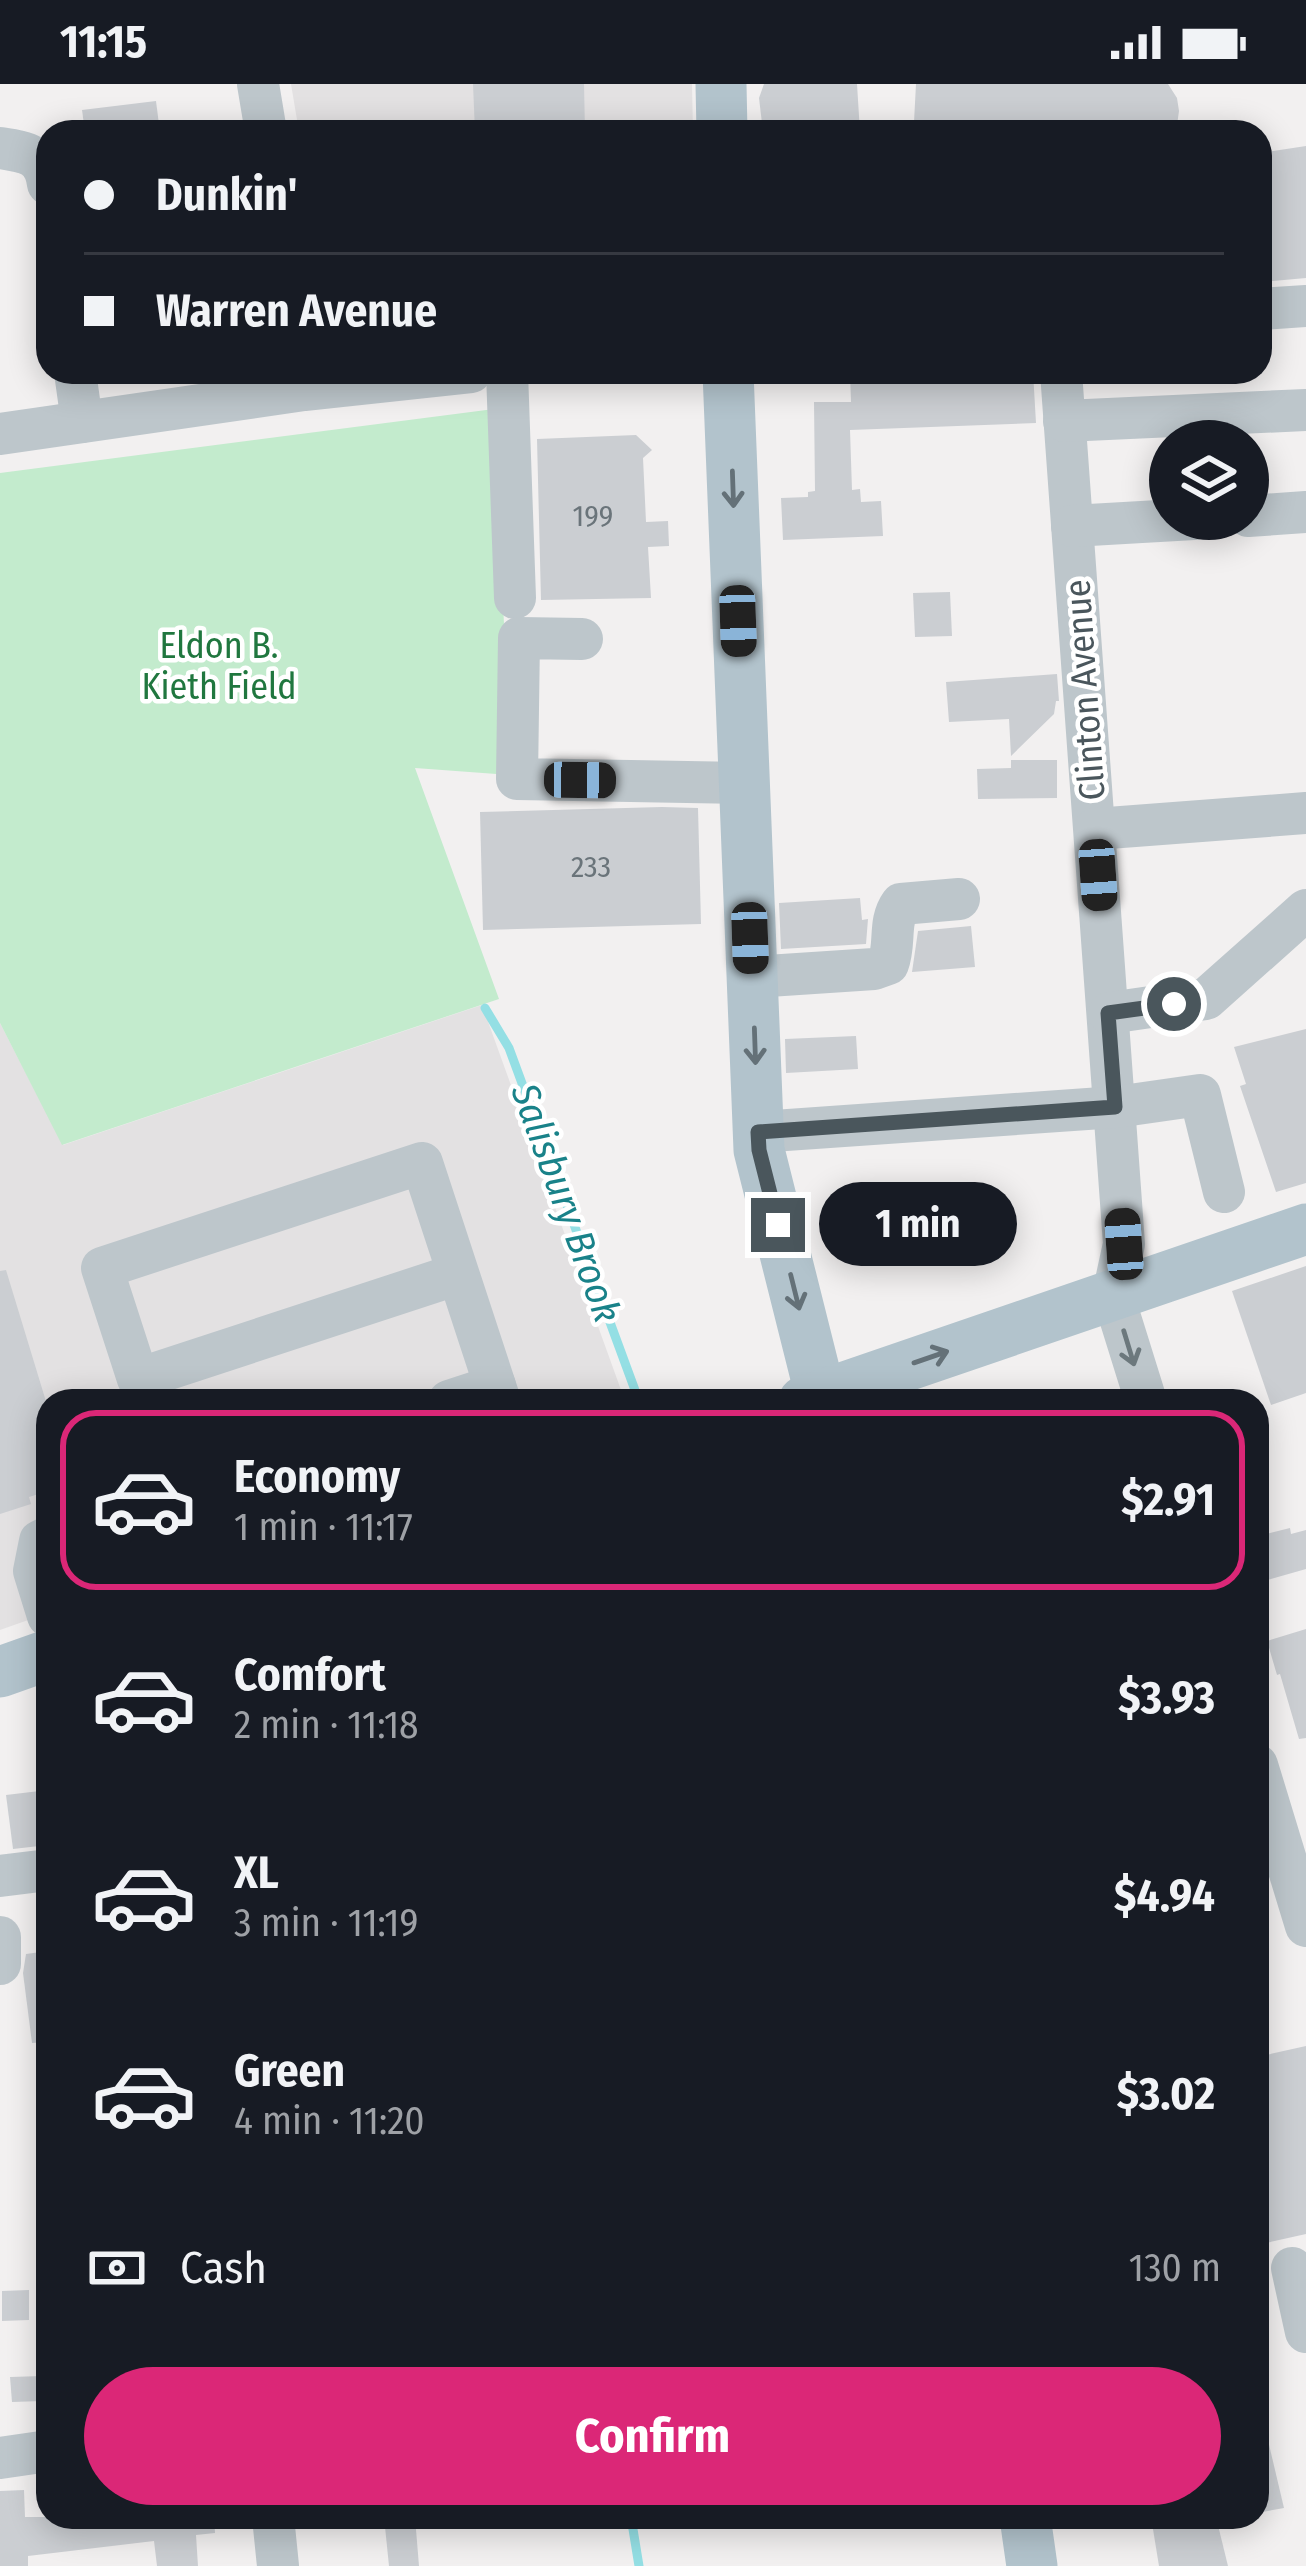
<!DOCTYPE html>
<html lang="en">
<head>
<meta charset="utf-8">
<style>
	body { margin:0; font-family:"Fira Sans Condensed",sans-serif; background:#20242c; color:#f1f3f6; height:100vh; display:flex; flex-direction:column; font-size:45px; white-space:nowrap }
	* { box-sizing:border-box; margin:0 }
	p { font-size:39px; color:#9ea1a6 }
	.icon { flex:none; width:66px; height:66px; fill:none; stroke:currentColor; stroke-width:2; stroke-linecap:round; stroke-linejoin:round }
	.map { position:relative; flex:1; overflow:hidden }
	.panel { position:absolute; left:36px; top:1305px; width:1233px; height:1140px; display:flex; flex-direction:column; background:#171b24; border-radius:36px; box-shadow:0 6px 30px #0003 }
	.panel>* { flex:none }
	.top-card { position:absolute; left:36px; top:36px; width:1236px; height:264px; border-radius:36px; box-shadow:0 6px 30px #0003; display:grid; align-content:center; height:264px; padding:0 48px; background:#171b24 }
	.controls { position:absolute; left:1149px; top:336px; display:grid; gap:24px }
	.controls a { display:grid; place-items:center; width:120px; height:120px; border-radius:50%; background:#171b24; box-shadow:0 6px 30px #0003; font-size:60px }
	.end { position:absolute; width:54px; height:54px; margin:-27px; border:15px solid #4a565c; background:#fff; box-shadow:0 0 0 6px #fff }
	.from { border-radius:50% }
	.bubble { position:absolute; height:84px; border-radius:42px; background:#171b24; box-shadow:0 6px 30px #0003; font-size:39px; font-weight:700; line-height:84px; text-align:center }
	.car { position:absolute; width:36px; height:72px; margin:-36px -18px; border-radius:15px; box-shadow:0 0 9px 3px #0007; background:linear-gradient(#222 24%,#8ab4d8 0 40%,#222 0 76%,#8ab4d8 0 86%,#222 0) }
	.top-card b { display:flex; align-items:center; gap:42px; height:114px; font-size:45px }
	.top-card b+b { border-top:3px solid #363941 }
	.top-card i { width:30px; height:30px; background:#f1f3f6 }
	ul { padding:21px 0 0; list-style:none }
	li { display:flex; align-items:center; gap:36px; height:180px; margin:0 24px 18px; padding:0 24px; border:6px solid transparent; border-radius:36px }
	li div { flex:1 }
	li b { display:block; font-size:45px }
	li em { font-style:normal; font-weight:700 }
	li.active { border-color:#db2777 }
	li>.icon { width:108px; height:108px; stroke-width:1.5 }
	.pay { display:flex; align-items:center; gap:30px; height:132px; padding:0 48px; font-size:45px }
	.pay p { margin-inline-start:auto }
	.cta { display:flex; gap:24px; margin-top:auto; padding:24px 48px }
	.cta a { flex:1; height:138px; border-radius:72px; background:#db2777; color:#fff; font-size:48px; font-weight:700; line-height:138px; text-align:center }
	.status { display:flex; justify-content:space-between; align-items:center; height:84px; padding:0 60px; background:#171b24; direction:ltr }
	.status svg { height:33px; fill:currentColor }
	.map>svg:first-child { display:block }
	.education { fill:#e3e1e2 }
	.green { fill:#c3ebcd }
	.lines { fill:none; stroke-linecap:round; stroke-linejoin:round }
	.stream { stroke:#94dfe4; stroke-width:9 }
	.building { fill:#cbced2 }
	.minor { stroke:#bdc6cb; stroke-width:42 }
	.major { stroke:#b2c3cc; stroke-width:51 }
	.oneway { stroke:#647178 }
	.oneway2 { stroke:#6c787d }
	.route { stroke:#4a565c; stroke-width:15 }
	.labels { text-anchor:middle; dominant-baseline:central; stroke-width:9; stroke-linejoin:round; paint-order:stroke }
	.number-label { font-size:30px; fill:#6a747a }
	.park-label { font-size:36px; fill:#20773f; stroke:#fff }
	.street-label { font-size:36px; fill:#4a565c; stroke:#fff }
	.water-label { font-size:39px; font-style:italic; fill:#198289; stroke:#fff }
</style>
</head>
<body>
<div class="status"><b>11:15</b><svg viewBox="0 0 49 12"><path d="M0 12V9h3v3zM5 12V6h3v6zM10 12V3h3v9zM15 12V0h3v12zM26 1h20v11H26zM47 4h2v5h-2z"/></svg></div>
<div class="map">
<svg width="1306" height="2482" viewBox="0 0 1306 2482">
	<rect width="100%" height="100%" fill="#f2f0f0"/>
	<g class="education">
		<path d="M 291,0 L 692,0 L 693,48 L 299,48 Z"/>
		<path d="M 482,921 L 625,1317 L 48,1317 L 48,1529 L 0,1546 L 0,939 L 63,1061 Z"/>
	</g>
	<path class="green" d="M 494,325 L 511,691 L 415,684 L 499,915 L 62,1061 L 0,939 L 0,389 Z"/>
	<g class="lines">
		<g class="stream">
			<path d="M 485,924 L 509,964 L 639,1317"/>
			<path d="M 631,2433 L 639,2482"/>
		</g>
	</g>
	<g class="building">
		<path d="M 473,0 L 584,0 L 585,48 L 475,48 Z"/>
		<path d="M 764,0 L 857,0 L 860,48 L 763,48 L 759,14 Z"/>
		<path d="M 916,0 L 1168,0 L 1177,14 L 1179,27 L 1176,48 L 978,48 L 977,40 L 914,38 Z"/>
		<path d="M 156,17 L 160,48 L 85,48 L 82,26 Z"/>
		<path d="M 1306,62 L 1306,194 L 1260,198 L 1260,69 Z"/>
		<path d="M 850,288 L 1033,288 L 1036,339 L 850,346 L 852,406 L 860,405 L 861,418 L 881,417 L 883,452 L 783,456 L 781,414 L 808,413 L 808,408 L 815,407 L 814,318 L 851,318 Z"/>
		<path d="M 636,351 L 652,366 L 643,374 L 646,438 L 668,437 L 669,462 L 648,463 L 651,514 L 541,516 L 537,355 Z"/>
		<path d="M 950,508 L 952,552 L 915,553 L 913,509 Z"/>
		<path d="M 1057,590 L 1059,617 L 1056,617 L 1054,630 L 1011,672 L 1009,635 L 949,638 L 946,598 Z"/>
		<path d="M 1011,676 L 1057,676 L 1057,714 L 978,715 L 977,685 L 1011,684 Z"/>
		<path d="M 662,723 L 698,724 L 701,840 L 483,846 L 480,728 Z"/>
		<path d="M 860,814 L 862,836 L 868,835 L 866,860 L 781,865 L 779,819 Z"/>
		<path d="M 971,842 L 975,883 L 912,888 L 918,847 Z"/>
		<path d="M 1306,945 L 1306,1099 L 1276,1108 L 1240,1002 L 1246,1000 L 1234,963 Z"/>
		<path d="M 856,952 L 858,985 L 786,989 L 785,955 Z"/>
		<path d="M 1306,1182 L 1306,1309 L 1271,1321 L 1232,1207 Z"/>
		<path d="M 6,1186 L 48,1324 L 48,1407 L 29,1413 L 31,1420 L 0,1430 L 0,1187 Z"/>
		<path d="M 1290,1444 L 1291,1450 L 1306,1446 L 1306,1485 L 1257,1499 L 1257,1461 L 1264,1460 L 1262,1451 Z"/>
		<path d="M 1306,1545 L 1306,1654 L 1299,1655 L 1280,1590 L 1277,1591 L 1267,1557 Z"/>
		<path d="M 48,1706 L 48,1761 L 13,1765 L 6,1711 Z"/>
		<path d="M 48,1867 L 48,1958 L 32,1959 L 23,1889 L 26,1870 Z"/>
		<path d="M 1306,1962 L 1306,2150 L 1257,2161 L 1257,1973 Z"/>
		<path d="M 29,2206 L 29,2236 L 2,2237 L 2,2207 Z"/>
		<path d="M 42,2292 L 43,2317 L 12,2318 L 10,2293 Z"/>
		<path d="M 1267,2352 L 1284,2424 L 1257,2429 L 1257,2353 Z"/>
		<path d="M 24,2406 L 25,2433 L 214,2433 L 215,2449 L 196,2451 L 198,2482 L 157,2482 L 154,2457 L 28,2472 L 28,2482 L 0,2482 L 0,2407 Z"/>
		<path d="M 384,2433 L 415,2433 L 419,2482 L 389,2482 Z"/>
		<path d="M 1151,2433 L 1216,2433 L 1228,2482 L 1159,2482 Z"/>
	</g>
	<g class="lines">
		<g class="minor">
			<path d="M 258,0 L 266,48"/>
			<path d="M 0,64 C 26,68 44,70 48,100"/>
			<path d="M 1260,225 L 1306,222"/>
			<path d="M 75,288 L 82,338"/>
			<path d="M 507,288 L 515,514"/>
			<path d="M 1061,288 L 1124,1160 L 1113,1211 L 1146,1317"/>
			<path d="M 1064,337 L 1306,326"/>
			<path d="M 0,350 L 304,306 L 471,288"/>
			<path d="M 1248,432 L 1306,428"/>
			<path d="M 1072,442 L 1194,435"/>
			<path d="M 582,555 L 519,554 L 517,695 L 744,699"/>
			<path d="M 1095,745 L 1306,729"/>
			<path d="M 752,893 L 874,885 L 888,880 C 896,859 888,838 901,820 L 959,815"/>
			<path d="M 1109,929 L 1206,915 L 1306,826"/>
			<path d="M 758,1048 L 1116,1023 L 1200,1011 L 1224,1108"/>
			<path d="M 458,1190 L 138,1295 L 102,1184 L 422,1079 L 500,1317"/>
			<path d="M 449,1317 L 495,1302"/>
			<path d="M 48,1453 L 40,1457 L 34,1487 L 48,1532"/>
			<path d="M 1257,1681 L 1306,1842"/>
			<path d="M 0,1792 L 48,1786"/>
			<path d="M 0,1853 L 0,1880"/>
			<path d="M 1292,2184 L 1306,2248"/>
			<path d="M 0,2374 L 48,2367"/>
			<path d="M 273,2433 L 278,2482"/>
		</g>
		<g class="major">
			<path d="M 721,0 L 722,48"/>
			<path d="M 728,288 L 759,1066 L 822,1317"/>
			<path d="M 804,1317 L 1306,1145"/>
			<path d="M 0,1588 L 48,1571"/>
			<path d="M 1025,2433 L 1032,2482"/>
		</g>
	</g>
	<defs><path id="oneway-shaft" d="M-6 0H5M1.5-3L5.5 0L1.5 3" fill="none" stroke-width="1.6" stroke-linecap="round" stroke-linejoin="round" transform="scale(3)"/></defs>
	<g class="oneway">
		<use href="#oneway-shaft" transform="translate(733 405) rotate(88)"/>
		<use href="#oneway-shaft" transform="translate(755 962) rotate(88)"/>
		<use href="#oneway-shaft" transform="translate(795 1208) rotate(76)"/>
		<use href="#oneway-shaft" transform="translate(931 1273) rotate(-19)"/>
	</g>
	<use class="oneway2" href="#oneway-shaft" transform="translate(1129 1264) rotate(73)"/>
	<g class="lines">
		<path class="route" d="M 778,1141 L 759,1066 L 758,1048 L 1115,1023 L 1108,929 L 1174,920"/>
	</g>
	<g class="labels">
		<g class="number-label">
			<text x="593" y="432">199</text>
			<text x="591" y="783">233</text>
		</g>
		<g class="park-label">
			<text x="219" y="562">Eldon B.<tspan x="219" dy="41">Kieth Field</tspan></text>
		</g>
		<g class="street-label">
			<text transform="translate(1085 606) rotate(-94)">Clinton Avenue</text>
		</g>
		<g class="water-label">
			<text transform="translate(566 1119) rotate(70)">Salisbury Brook</text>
		</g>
	</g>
</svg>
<div class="controls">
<a><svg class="icon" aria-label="layers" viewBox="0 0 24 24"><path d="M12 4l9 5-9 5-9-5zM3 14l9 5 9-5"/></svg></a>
</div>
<i class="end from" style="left:1174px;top:920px"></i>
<i class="end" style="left:778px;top:1141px"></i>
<div class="bubble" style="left:819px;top:1098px;width:198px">1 min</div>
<i class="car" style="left:738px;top:537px;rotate:178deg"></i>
<i class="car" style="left:580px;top:696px;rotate:91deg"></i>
<i class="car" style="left:1098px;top:791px;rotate:176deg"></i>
<i class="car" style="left:750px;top:854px;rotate:178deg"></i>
<i class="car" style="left:1124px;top:1160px;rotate:356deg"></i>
<div class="top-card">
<b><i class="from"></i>Dunkin'</b>
<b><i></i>Warren Avenue</b>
</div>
<section class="panel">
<ul>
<li class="active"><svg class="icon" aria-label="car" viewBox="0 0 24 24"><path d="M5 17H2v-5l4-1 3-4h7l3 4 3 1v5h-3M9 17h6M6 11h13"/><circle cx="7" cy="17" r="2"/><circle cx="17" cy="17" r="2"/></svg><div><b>Economy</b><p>1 min · 11:17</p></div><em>$2.91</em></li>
<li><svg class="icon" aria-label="car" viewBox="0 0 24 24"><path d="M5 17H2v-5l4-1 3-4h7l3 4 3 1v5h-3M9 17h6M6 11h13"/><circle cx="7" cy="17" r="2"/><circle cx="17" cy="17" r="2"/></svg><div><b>Comfort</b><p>2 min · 11:18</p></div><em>$3.93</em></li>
<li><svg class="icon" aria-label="car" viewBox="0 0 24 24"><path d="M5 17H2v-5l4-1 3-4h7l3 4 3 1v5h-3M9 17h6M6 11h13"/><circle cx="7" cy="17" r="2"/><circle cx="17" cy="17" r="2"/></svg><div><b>XL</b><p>3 min · 11:19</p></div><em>$4.94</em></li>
<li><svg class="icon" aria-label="car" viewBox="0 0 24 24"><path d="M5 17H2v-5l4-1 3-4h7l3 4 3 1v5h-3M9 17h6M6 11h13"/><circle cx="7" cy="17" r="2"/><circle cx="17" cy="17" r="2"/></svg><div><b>Green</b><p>4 min · 11:20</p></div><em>$3.02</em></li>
</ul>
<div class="pay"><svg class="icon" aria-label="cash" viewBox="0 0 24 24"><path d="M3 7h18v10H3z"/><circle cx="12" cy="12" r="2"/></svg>Cash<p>130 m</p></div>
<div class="cta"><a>Confirm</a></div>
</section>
</div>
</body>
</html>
